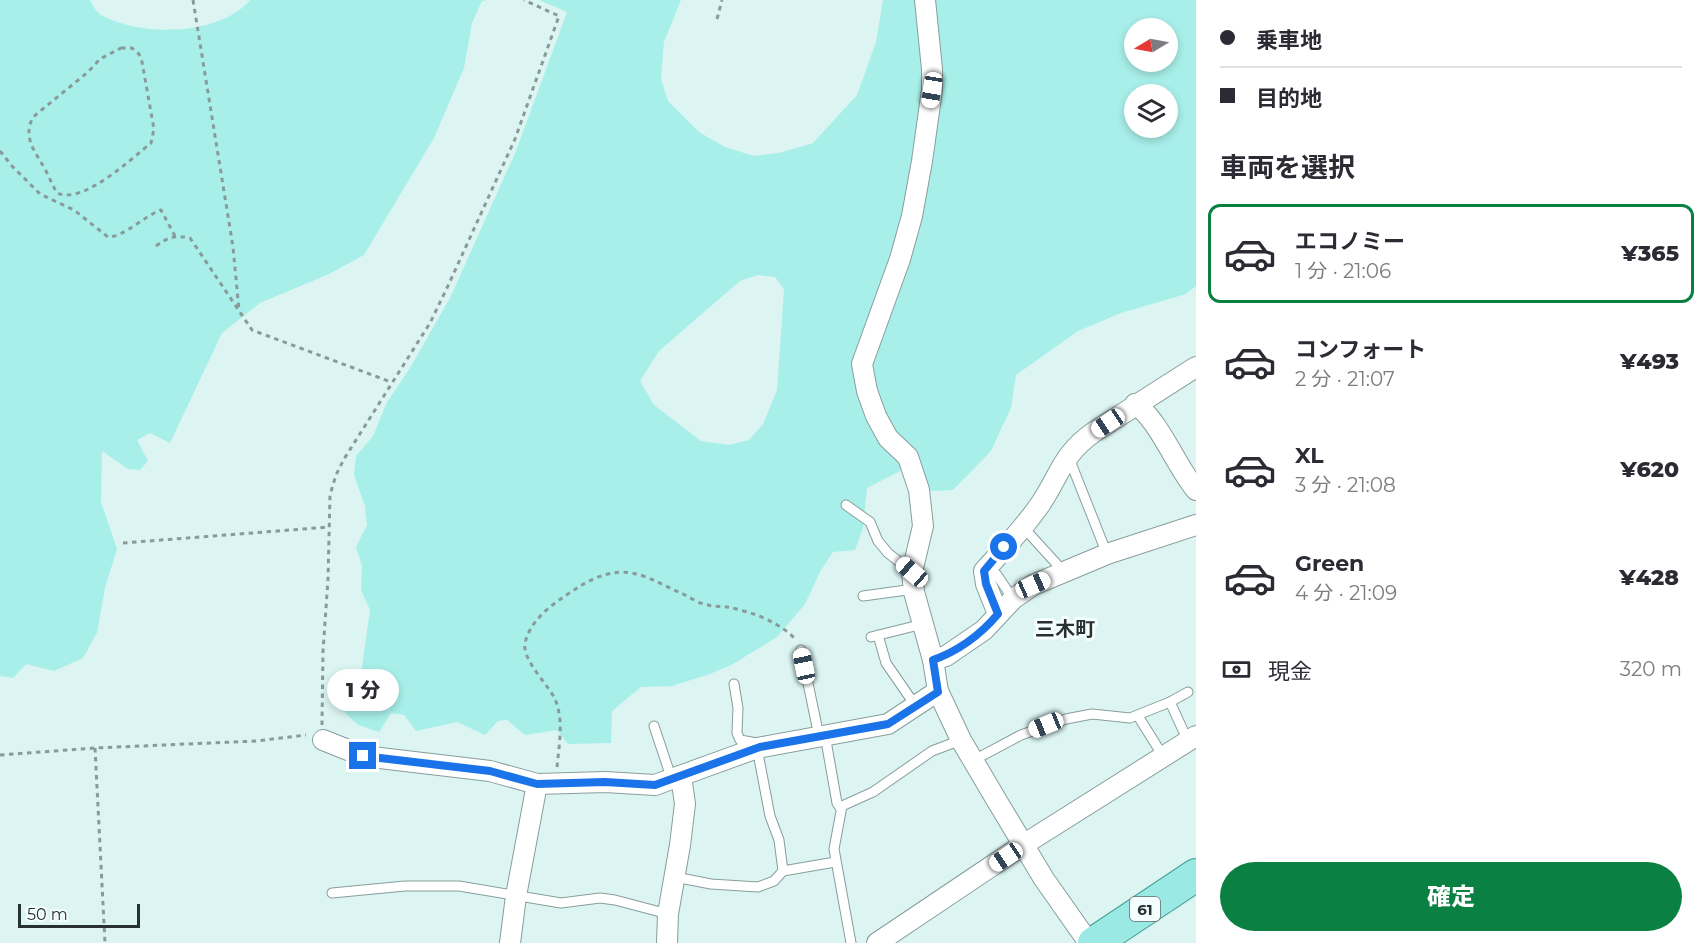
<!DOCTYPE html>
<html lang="ja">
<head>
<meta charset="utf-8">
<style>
	body { margin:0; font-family:Montserrat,"Noto Sans JP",sans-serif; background:#f7f7f7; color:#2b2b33; height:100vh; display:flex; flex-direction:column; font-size:22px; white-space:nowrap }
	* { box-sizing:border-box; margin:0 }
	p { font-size:20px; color:#7c7c81 }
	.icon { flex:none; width:33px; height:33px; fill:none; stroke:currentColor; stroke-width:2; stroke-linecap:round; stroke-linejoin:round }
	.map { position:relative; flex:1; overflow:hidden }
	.details { display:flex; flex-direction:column; background:#fff; width:510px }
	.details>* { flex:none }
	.banner { display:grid; align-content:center; height:132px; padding:0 24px; background:#fff }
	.needle { width:39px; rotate:260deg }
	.tools { position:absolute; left:1124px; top:18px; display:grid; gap:12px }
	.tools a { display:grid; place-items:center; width:54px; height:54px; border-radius:50%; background:#fff; box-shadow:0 3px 9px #0003; font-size:30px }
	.scale { position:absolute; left:18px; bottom:15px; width:122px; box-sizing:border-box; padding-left:6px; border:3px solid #283130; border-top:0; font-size:16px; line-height:21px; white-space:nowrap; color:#283130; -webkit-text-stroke:4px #f4fefd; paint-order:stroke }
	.end { position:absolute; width:27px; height:27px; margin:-14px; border:8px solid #1a73e8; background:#fff; box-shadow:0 0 0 3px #fff }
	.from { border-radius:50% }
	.bubble { position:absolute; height:42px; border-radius:21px; background:#fff; box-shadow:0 3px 9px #0003; font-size:20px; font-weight:800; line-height:42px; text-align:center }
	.car { position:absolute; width:18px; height:36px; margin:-18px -9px; border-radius:8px; box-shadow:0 0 4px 2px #0007; background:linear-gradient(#fff 24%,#345 0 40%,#fff 0 76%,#345 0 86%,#fff 0) }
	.banner b { display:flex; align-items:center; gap:21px; height:57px; font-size:22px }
	.banner b+b { border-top:2px solid #e1e1e2 }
	.banner i { width:15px; height:15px; background:#2b2b33 }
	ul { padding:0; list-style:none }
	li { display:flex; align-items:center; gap:18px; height:99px; margin:0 12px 9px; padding:0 12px; border:3px solid transparent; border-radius:12px }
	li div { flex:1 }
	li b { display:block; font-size:22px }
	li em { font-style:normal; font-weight:800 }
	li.selected { border-color:#0b8043 }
	li>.icon { width:54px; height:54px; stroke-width:1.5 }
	h2 { padding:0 24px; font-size:27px; line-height:72px }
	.pay { display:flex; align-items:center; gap:15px; height:66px; padding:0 24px; font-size:22px }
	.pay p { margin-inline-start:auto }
	.action { display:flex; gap:12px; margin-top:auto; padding:12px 24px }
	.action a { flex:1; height:69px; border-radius:36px; background:#0b8043; color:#fff; font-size:24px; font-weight:800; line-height:69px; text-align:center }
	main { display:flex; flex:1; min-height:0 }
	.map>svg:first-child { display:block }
	.green { fill:#a8efe9; fill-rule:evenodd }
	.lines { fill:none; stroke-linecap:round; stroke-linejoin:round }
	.lane-casing { stroke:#879e9c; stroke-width:11 }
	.street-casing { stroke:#879e9c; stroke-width:22 }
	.primary-casing { stroke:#48a099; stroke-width:34 }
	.path { stroke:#899b99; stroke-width:3; stroke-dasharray:4.5 4.5; stroke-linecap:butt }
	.lane { stroke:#fff; stroke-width:9 }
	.street { stroke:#fff; stroke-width:20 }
	.primary { stroke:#9be9e4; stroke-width:32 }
	.route { stroke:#1a73e8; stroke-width:8 }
	.labels { text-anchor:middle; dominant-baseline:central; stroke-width:6; stroke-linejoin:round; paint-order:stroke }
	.shield { fill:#f4fefd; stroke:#656e6e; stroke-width:1.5 }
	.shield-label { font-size:15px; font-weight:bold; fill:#283130 }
	.quarter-label { font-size:20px; font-weight:bold; fill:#283130; stroke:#f4fefd }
</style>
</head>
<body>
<main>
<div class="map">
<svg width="1196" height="943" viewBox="0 0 1196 943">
	<rect width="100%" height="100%" fill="#dcf5f2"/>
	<g class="green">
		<path d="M 0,0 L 90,0 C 93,5 96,12 101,15 C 140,37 220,36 250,0 L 487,0 L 482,1 L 472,23 L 464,68 L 434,138 L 364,255 L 327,275 L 260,303 L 222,333 L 170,443 L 150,433 L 137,440 L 148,461 L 140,470 L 128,469 L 102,451 L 101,502 L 117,549 L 105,588 L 97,633 L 83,658 L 54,671 L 26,664 L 13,678 L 0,676 Z"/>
		<path d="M 539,0 L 681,0 L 664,42 L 661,79 L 668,101 L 699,132 L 725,147 L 754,156 L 779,153 L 813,143 L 857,95 L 876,42 L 883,0 L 1196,0 L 1196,286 L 1186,294 L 1121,313 L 1078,331 L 1016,375 L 1011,408 L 991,451 L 953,490 L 930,491 L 916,463 L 867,488 L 863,528 L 855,550 L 833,552 L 821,570 L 805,604 L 777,637 L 733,664 L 710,674 L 672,686 L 641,687 L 612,711 L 611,743 L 568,744 L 557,730 L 525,735 L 507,720 L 498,721 L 485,735 L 457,722 L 416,731 L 404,715 L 391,713 L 379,732 L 358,725 L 342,710 L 360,681 L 370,610 L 361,590 L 362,566 L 356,547 L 367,525 L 365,506 L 354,475 L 356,456 L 373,436 L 387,402 L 410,368 L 450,298 L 516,151 L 567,12 ZM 1134,28 L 1167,28 L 1167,62 L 1134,62 ZM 1134,94 L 1167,94 L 1167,128 L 1134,128 ZM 758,275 L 775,277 L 784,289 L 777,390 L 763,424 L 749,440 L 729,445 L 701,441 L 654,405 L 640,381 L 659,351 L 740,281 Z"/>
	</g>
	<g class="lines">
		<defs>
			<g id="lane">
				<path d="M 1069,458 L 1107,554"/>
				<path d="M 846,505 L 870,522 L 878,541 L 888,553 L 912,572"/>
				<path d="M 1023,527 L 1064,572"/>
				<path d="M 988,566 L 997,575 L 1013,599"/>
				<path d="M 863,596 L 914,589"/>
				<path d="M 878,635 L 886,663 L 915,705"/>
				<path d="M 871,637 L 923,624"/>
				<path d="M 801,650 L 819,736"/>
				<path d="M 734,684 L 738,708 L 737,733 L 740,740 L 757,743"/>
				<path d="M 1170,702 L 1188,741"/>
				<path d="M 1138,716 L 1163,756"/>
				<path d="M 654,726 L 672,780"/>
				<path d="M 825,735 L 837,803 L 841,809"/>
				<path d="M 757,748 L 770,816 L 779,840 L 783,871"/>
				<path d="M 974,760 L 1021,735 L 1066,719 L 1092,714 L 1130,718 L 1170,702 L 1188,692"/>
				<path d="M 675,877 L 711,884 L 758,887 L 774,881 L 783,871 L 835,862"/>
				<path d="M 332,893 L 405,886 L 459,886 L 561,903 L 600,898 L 615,900 L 668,914"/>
				<path d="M 851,943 L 834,849 L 842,806 L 873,792 L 932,751 L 961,740"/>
			</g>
			<g id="street">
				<path d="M 925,0 L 932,69 L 932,90 L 922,161 L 912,216 L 900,259 L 862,364 L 867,391 L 876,416 L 888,438 L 908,457 L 919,490 L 923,526 L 912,572 L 914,592 L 933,660 L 938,691 L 961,740 L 997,801 L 1044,879 L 1089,943"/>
				<path d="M 1135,404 C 1158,418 1177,468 1196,490"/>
				<path d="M 998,614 L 986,584 L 984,571 C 1003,550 1023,529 1039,506 C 1060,476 1061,455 1094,432 L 1196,367"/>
				<path d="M 933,660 L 946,656 L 984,630 L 1013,599 L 1033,585 L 1107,554 L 1196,525"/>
				<path d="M 323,740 L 363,756 L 490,771 L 537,784 L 605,782 L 655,785 L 757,748 L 888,724 L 938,691"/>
				<path d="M 510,943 L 516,896 L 537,784"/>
				<path d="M 667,943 L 668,914 L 680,845 L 685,804 L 681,776"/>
				<path d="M 877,943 L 1023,845 L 1196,736"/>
			</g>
			<path id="primary" d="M 1094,943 L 1196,875"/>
		</defs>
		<use href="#lane" class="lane-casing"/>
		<use href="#street" class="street-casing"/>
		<use href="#primary" class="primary-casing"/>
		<g class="path">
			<path d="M 193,0 L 233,247 L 239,310"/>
			<path d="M 717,19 L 722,0"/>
			<path d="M 121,48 L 132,48 L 139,54 L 142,62 L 154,129 L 151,143 C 131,159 83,205 57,193 C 53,186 50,179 46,171 C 36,152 22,139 33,117 L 88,72 L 100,59 Z"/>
			<path d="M 0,151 L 12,166 L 40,194 L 74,210 L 108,237 C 124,237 144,216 161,210 L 175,236"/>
			<path d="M 156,246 C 168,237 175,235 190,238 L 252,330 L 391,382"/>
			<path d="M 123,543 L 329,527"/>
			<path d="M 322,725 L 323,651 L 328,579 L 330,495 L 336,475 L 344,459 L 430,323 L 447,288 L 515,139 L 559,16 L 524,0"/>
			<path d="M 95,748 L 105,943"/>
			<path d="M 0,755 L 95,748 L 256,741 L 306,735"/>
			<path d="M 557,767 C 559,745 564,720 555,699 C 547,683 522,660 525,643 C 529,624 546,609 562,598 C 588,580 613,564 646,577 C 659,582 671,589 683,594 C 691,598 700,604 708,605 C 714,607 721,606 727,607 C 750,611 780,622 796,640"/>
		</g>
		<use href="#lane" class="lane"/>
		<use href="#street" class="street"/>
		<use href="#primary" class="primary"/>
	</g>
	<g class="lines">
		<path class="route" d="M 363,756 L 490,771 L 537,784 L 605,782 L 655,785 L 760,747 L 888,724 L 938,692 L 933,660 C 958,651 981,634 998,614 L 986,584 L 984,571 L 1004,547"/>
	</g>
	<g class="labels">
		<rect class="shield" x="1130" y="897" width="30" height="24" rx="4.5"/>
		<g class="shield-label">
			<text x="1145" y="909">61</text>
		</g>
		<g class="quarter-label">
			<text x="1065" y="629">三木町</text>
		</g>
	</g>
</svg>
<div class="tools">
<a><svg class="needle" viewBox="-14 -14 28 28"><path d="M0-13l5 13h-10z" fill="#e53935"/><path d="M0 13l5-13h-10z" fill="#7c7c81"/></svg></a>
<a><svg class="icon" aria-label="layers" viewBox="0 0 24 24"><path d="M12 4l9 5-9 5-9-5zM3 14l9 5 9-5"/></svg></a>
</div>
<div class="scale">50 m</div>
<i class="end from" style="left:1004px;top:547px"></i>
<i class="end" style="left:363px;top:756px"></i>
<div class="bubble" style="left:327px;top:669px;width:72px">1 分</div>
<i class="car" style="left:932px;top:90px;rotate:189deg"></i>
<i class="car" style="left:1108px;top:423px;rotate:236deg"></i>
<i class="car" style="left:912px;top:572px;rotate:311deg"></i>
<i class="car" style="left:1033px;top:585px;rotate:66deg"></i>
<i class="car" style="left:804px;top:666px;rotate:348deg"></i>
<i class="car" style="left:1046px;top:725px;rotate:248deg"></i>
<i class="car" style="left:1006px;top:857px;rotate:236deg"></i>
</div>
<section class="details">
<div class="banner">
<b><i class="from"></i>乗車地</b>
<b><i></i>目的地</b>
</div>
<h2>車両を選択</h2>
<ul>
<li class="selected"><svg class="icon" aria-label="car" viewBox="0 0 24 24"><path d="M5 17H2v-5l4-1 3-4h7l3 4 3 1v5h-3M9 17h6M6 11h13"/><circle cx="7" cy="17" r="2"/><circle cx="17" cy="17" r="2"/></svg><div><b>エコノミー</b><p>1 分 · 21:06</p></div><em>¥365</em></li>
<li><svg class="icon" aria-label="car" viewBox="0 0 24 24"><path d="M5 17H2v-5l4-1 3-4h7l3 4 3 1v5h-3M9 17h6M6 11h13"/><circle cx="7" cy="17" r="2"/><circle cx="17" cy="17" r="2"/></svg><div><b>コンフォート</b><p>2 分 · 21:07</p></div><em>¥493</em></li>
<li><svg class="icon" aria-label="car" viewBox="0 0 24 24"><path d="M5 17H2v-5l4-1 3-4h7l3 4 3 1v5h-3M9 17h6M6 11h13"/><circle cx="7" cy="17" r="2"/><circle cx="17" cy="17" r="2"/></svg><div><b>XL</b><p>3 分 · 21:08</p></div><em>¥620</em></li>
<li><svg class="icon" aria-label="car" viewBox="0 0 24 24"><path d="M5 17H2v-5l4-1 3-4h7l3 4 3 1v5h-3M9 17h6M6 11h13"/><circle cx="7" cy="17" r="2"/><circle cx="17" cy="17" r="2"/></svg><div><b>Green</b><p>4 分 · 21:09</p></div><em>¥428</em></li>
</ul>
<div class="pay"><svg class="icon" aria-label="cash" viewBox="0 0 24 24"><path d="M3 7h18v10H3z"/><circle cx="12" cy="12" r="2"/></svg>現金<p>320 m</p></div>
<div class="action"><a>確定</a></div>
</section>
</main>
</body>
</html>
